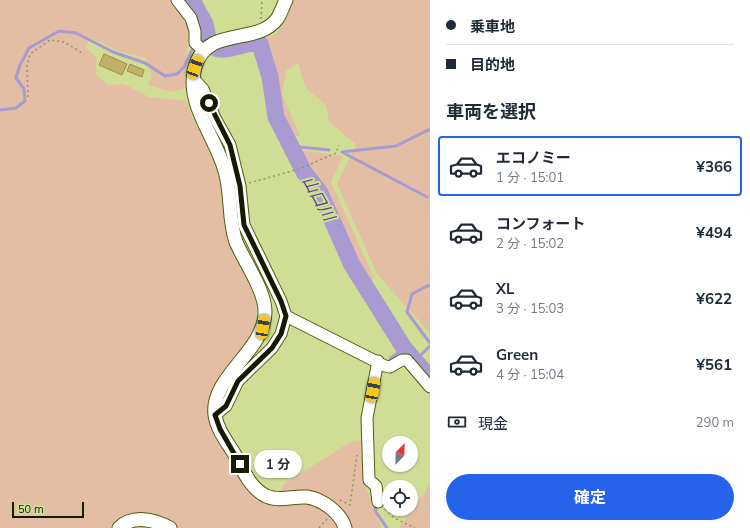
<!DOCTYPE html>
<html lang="ja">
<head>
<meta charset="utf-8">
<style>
	body { margin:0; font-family:Mulish,"Noto Sans JP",sans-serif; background:#f6f6f7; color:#1f2937; height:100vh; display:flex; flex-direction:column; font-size:15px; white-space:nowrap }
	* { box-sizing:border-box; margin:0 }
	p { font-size:13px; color:#747a83 }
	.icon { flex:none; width:22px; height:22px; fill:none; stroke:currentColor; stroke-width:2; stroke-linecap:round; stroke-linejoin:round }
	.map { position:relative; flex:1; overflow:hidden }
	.sheet { display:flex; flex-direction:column; background:#fff; width:320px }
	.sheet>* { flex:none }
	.banner { display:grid; align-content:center; height:88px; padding:0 16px; background:#fff }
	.needle { width:26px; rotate:23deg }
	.fabs { position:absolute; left:382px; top:436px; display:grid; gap:8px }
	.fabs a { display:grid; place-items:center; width:36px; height:36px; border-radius:50%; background:#fff; box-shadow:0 1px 3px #0004; font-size:20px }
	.scale { position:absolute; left:12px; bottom:10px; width:72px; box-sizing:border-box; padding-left:4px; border:2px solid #171a00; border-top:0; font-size:11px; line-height:14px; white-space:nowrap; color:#171a00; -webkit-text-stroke:3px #d0dd95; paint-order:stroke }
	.end { position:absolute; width:18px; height:18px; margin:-9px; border:5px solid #171a00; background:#fff; box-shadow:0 0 0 2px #fff }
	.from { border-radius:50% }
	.bubble { position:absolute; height:28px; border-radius:14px; background:#fff; box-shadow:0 1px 3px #0004; font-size:13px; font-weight:700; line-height:28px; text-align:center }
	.car { position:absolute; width:12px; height:24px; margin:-12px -6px; border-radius:5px; box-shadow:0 0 3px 1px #0007; background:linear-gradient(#f5c518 24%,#345 0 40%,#f5c518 0 76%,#345 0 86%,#f5c518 0) }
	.banner b { display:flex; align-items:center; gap:14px; height:38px; font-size:15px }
	.banner b+b { border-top:1px solid #e0e1e3 }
	.banner i { width:10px; height:10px; background:#1f2937 }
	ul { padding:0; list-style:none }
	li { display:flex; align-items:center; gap:12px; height:60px; margin:0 8px 6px; padding:0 8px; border:2px solid transparent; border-radius:4px }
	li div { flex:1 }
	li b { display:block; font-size:15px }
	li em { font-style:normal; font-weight:700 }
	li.on { border-color:#2563eb }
	li>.icon { width:36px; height:36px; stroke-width:1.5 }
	h2 { padding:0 16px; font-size:18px; line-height:48px }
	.pay { display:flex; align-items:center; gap:10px; height:44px; padding:0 16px; font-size:15px }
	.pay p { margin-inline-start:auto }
	.button { display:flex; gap:8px; margin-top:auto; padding:8px 16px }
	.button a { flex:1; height:46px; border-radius:24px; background:#2563eb; color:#fff; font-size:16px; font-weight:700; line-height:46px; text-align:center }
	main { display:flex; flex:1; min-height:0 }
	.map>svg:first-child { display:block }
	.green { fill:#e3bea5 }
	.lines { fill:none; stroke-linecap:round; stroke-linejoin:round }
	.stream { stroke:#a99ad2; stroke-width:3 }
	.river { stroke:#a99ad2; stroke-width:17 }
	.building { fill:#c1b068; stroke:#9f8e46 }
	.minor-casing { stroke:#535b11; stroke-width:13 }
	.tertiary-casing { stroke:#535b11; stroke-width:15 }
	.path { stroke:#8e9860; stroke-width:1.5; stroke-dasharray:2 3; stroke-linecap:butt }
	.minor { stroke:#fff; stroke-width:11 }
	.tertiary { stroke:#fff; stroke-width:13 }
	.route { stroke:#171a00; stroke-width:5 }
	.labels { text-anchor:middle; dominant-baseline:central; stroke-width:4; stroke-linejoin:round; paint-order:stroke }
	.water-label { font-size:16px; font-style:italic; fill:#584187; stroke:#d0dd95 }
</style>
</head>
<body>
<main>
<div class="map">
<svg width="430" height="528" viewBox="0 0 430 528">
	<rect width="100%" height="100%" fill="#d0dd95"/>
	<g class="green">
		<path d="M 0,0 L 172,0 L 189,25 L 185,76 L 187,88 L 172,92 L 148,85 L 152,75 L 145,58 L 116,50 L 89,37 L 86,48 L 97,58 L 95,74 L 108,85 L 124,84 L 149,97 L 186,101 L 192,117 L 219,172 L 229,239 L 257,303 L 254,332 L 213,389 L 209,421 L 248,492 L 273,506 L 284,484 L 352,441 L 363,440 L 365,485 L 382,528 L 384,528 L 0,528 Z"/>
		<path d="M 285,0 L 430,0 L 430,333 L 377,274 L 337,184 L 356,144 L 329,122 L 326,105 L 306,88 L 298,63 L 286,71 L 282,94 L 300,136 L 289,134 L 280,117 L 275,75 L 263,39 L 277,33 L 287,14 Z"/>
		<path d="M 298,150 L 343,156 L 331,182 L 374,278 L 371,285 L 358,265 L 328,195 Z"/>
		<path d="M 430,484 L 430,528 L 399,528 Z"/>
	</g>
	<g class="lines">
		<g class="stream">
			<path d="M 0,110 L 16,108 L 25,101 L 24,89 L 16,78 L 20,65 L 29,48 L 59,31 L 76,33 L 113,52 L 145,63 L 165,76 L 177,74 L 184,67 L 192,50 L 203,39 L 206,32"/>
			<path d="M 289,143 L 300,147 L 329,150"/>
			<path d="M 427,197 L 342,152 L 396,146 L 430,129"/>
			<path d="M 430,286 L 427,286 L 412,294 L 407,312 L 430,343"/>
			<path d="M 390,359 L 404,348"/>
			<path d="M 415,361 L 430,346"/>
			<path d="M 374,502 L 376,512 L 387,528"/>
		</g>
		<g class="river">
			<path d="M 192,0 L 205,24 L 208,38"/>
			<path d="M 215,48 C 230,53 246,40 260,44 L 270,77 L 276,117 L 304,172 L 320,193 L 352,265 L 404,348 L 430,378"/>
		</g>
	</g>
	<g class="building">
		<path d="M 104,54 L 127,64 L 122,75 L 99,65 Z"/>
		<path d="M 130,64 L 144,70 L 142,77 L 127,71 Z"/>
	</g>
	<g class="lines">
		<defs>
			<g id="minor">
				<path d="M 177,0 L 191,18 L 195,31 L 195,43 L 204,51"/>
				<path d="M 193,78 L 203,89 L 215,118 L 230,145 L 240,186 L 244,225 L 281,301 L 286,316 L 281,334 L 272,348 L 238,381 L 226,406 L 215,415"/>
				<path d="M 286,316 L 385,366 L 390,367 L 402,360 L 407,360 L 430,387"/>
				<path d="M 378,502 L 376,486 L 369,480 L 367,418 L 378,361"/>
			</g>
			<g id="tertiary">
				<path d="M 286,0 C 283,6 281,13 277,19 C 257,46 207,25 195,67 C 185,104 216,137 225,171 C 232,194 228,220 236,242 C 245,263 265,290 265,312 C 265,351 210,377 215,415 C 217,430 228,443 235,455 C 243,470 250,488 266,496 C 279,502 293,496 307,497 C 322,499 341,513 345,528"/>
				<path d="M 119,528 C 133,514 155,520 170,528"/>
			</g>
		</defs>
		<use href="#minor" class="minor-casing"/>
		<use href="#tertiary" class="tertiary-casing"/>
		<g class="path">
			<path d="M 261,19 L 262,0"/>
			<path d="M 28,97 L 27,66 L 30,54 L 50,40 L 64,42 L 84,54"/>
			<path d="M 249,183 L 299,169 L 336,153 L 339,145"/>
			<path d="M 340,500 L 350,505 L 357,455"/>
			<path d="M 385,509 L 394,518 L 415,528"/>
			<path d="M 319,528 L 327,519"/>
		</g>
		<use href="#minor" class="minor"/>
		<use href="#tertiary" class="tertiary"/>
	</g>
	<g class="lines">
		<path class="route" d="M 209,103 L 230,145 L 240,186 L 244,225 L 281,301 L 286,316 L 281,334 L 272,348 L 238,381 L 226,406 L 215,415 L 220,429 L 240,464"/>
	</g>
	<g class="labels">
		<g class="water-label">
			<text transform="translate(319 198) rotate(61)">山口川</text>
		</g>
	</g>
</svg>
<div class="fabs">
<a><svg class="needle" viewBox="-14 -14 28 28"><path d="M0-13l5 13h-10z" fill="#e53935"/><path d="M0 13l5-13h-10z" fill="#747a83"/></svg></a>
<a><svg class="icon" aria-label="locate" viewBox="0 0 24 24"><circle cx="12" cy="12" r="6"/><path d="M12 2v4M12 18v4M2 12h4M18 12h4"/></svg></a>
</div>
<div class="scale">50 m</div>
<i class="end from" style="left:209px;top:103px"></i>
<i class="end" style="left:240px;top:464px"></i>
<div class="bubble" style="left:254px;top:450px;width:48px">1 分</div>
<i class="car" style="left:195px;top:67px;rotate:20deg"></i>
<i class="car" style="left:263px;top:327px;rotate:9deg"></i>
<i class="car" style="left:373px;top:390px;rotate:11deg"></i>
</div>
<section class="sheet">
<div class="banner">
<b><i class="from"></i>乗車地</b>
<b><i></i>目的地</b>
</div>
<h2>車両を選択</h2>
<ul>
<li class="on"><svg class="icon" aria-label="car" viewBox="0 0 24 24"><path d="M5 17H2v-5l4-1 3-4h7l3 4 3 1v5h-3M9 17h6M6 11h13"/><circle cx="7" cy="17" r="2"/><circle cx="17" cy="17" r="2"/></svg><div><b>エコノミー</b><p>1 分 · 15:01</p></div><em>¥366</em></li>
<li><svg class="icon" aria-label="car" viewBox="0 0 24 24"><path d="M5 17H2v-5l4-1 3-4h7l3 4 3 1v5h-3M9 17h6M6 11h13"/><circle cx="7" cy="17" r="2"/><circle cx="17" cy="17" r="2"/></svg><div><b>コンフォート</b><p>2 分 · 15:02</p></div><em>¥494</em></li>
<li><svg class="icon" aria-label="car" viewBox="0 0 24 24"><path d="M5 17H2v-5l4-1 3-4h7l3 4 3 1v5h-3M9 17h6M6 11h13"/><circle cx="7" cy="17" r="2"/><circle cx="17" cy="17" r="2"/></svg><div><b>XL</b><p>3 分 · 15:03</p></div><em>¥622</em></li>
<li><svg class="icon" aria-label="car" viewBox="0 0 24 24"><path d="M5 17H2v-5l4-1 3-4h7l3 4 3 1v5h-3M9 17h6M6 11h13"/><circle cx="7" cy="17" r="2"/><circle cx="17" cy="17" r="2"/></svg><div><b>Green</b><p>4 分 · 15:04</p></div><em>¥561</em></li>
</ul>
<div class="pay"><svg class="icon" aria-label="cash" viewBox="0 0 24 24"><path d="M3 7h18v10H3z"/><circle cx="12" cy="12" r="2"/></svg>現金<p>290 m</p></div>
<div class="button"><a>確定</a></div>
</section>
</main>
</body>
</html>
